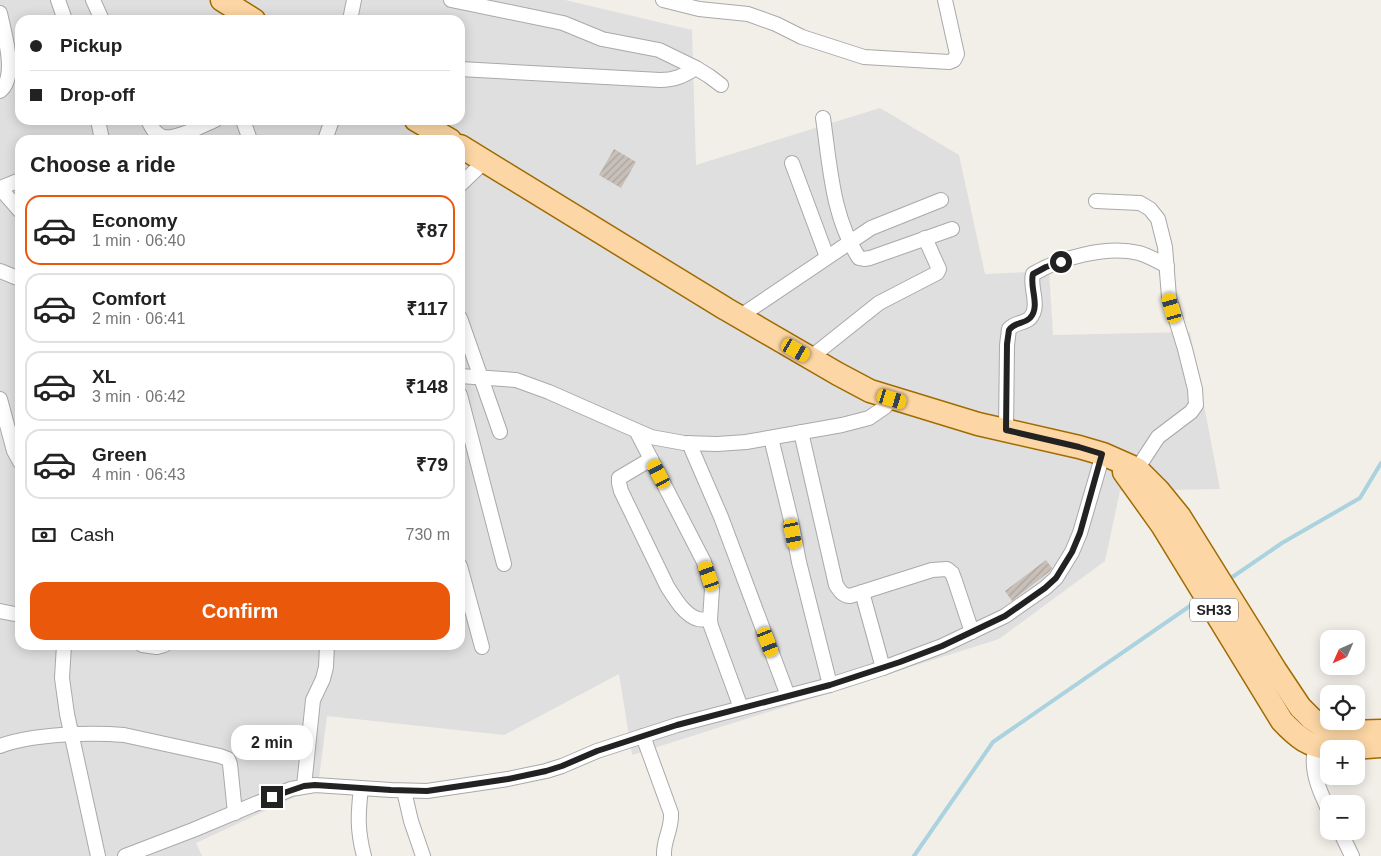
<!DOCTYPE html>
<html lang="en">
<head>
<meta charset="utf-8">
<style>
	body { margin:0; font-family:Arial,sans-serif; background:#f6f6f6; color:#222; height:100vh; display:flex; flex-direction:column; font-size:19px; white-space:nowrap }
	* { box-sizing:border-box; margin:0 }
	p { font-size:16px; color:#767676 }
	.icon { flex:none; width:28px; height:28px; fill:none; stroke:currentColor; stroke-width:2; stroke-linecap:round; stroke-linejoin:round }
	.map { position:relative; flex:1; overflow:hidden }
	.sheet { position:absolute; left:15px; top:135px; width:450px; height:515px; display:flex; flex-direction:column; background:#fff; border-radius:15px; box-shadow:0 2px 12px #0003 }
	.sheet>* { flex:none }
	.guide { position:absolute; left:15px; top:15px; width:450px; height:110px; border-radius:15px; box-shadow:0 2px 12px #0003; display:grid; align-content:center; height:110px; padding:0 15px; background:#fff }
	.needle { width:32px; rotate:225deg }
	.fabs { position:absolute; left:1320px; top:630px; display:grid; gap:10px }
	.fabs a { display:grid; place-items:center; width:45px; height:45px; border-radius:10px; background:#fff; box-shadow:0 2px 12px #0003; font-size:25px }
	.end { position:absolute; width:22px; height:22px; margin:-11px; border:6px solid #222; background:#fff; box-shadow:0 0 0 2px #fff }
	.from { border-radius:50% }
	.bubble { position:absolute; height:35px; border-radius:15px; background:#fff; box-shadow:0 2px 12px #0003; font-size:16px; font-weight:600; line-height:35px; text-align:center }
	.car { position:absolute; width:15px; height:30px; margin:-15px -8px; border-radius:6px; box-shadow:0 0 4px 1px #0007; background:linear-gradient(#f5c518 24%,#345 0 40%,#f5c518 0 76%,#345 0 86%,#f5c518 0) }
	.guide b { display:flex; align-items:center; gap:18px; height:48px; font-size:19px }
	.guide b+b { border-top:1px solid #e0e0e0 }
	.guide i { width:12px; height:12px; background:#222 }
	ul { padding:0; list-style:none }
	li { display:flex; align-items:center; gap:15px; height:70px; margin:0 10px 8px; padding:0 5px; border:2px solid #e0e0e0; border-radius:15px }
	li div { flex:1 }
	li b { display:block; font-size:19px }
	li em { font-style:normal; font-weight:600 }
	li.selected { border-color:#ea580c }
	li>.icon { width:45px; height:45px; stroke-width:1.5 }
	h2 { padding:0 15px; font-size:22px; line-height:60px }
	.pay { display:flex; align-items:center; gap:12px; height:55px; padding:0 15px; font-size:19px }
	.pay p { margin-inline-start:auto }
	.button { display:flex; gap:10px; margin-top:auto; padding:10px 15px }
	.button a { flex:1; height:58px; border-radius:15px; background:#ea580c; color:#fff; font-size:20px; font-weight:600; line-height:58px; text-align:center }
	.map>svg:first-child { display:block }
	.residential { fill:#e0dfdf; fill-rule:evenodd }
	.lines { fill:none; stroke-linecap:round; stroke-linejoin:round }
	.stream { stroke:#aad3df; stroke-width:4 }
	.building { fill:url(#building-hatch) }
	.minor-casing { stroke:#a9a9a9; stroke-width:16 }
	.primary-casing { stroke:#a06b00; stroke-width:25 }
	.minor { stroke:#fff; stroke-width:14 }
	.primary { stroke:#fcd6a4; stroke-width:22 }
	.route { stroke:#222; stroke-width:6 }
	.labels { text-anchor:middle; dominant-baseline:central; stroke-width:4; stroke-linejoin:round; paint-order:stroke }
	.shield { fill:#fff; stroke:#646464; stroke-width:1 }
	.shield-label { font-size:14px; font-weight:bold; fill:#222 }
</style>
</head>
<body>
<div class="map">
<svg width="1381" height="856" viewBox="0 0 1381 856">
	<defs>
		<pattern id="building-hatch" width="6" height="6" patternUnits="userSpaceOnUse" patternTransform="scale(1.25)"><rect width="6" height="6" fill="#c7bfb8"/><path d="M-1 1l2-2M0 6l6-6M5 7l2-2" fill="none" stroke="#aba49e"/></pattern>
	</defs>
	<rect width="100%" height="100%" fill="#f2efe9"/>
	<path class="residential" d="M 0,0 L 565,0 L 692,30 L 696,165 L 880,108 L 959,155 L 985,274 L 1049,271 L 1053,335 L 1190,332 L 1220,489 L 1120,491 L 1105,561 L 999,639 L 632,755 L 619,674 L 504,735 L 327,716 L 318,786 L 196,843 L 202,856 L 0,856 ZM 20,20 L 460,20 L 460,120 L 20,120 ZM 20,140 L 460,140 L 460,645 L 20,645 Z"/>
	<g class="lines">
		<g class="stream">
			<path d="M 1228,580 L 1282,543 L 1360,498 L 1381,463"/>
			<path d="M 914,856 L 993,742 L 1200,599"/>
		</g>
	</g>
	<g class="building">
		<path d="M 614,149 L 636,162 L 621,188 L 599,175 Z"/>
		<path d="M 1046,560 L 1052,568 L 1049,572 L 1012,601 L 1005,591 Z"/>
	</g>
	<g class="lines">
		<defs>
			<g id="minor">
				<path d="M 58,0 L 65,20"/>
				<path d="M 93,0 L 102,20"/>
				<path d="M 451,0 L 563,23 L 602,39 L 659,50 L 696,68 L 709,76 L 721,85"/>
				<path d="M 663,0 L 699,9 L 748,14 L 776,24 L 802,37 L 864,57 L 949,62 L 954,60 L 957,54 L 945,0"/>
				<path d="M 0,13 C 4,33 18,77 0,91"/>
				<path d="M 350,20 L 354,0"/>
				<path d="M 460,69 L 660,80 C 675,80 683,76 696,68"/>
				<path d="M 823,118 C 830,165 832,217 859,258 L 864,259 L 870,258 L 952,229"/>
				<path d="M 98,120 L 102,140"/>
				<path d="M 148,120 C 151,126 154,133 161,136 C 173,142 203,125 215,120"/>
				<path d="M 243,120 L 250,140"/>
				<path d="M 325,140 L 332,120"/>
				<path d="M 792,163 L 827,257"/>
				<path d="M 460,185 L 485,161"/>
				<path d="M 0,188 L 20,211"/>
				<path d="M 0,188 L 20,180"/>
				<path d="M 1096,201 L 1140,203 L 1150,209 L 1158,219 L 1165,247 L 1169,297 L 1185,349 L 1195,389 L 1196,405 L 1191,412 L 1158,437 L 1137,469"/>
				<path d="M 0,271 L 20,279"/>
				<path d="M 739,317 L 871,228 L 941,200"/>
				<path d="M 460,318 L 500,432"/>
				<path d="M 810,358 L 879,303 L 937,273 L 939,269 L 925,238"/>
				<path d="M 460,376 L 516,380 L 549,392 L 651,437 L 684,443 L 717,444 L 746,442 L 842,425 L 869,418 L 885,407 L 892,399"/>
				<path d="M 460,395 L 504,564"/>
				<path d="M 0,399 L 14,451 L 20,462"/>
				<path d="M 1006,430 L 1007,345 L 1009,329 C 1015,322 1024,324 1030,318 C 1041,306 1029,287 1033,274 C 1060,258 1107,245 1139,253 C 1149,256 1158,261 1167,266"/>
				<path d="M 637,432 L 704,562 L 712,589 L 710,620 L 711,626 L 741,708"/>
				<path d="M 801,432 L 836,585 C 840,591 842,595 850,596 L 932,570 L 947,569 L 952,573 L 955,581 L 972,632"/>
				<path d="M 771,438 L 791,520 L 799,562 L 830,685"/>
				<path d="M 689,443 L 721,517 L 788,696"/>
				<path d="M 651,459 L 619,478 L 619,483 L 621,491 L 667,586 C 674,597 684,615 698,619 C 701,620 706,619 710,620"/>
				<path d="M 460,566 L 482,647"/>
				<path d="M 862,592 L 883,668"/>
				<path d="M 0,611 L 20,615"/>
				<path d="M 64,645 L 62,678 L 67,714 L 98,856"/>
				<path d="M 142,645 L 157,647 L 164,645"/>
				<path d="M 643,736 L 671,813 C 672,831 663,839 664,856"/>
				<path d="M 1320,741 C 1318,745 1314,751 1314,756 C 1312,775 1321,794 1329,811"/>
				<path d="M 0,746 C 31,734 91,732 124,735 L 220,756 L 228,759 L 230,764 L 235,813"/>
				<path d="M 304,786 L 313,700 L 323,679 L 326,667 L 327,645"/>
				<path d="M 361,788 C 358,814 357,830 364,856"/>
				<path d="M 404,791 L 411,821 L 423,856"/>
				<path d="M 1340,831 L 1352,856"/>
				<path d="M 125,856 L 193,830 L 291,789 L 315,785 L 391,790 L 427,791 L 508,779 L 546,771 L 562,766 L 597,751 L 677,725 L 830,685 L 883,668 L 942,646 L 1005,616 L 1045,588 L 1056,578 L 1072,552 L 1080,533 L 1103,454"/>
			</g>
			<g id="primary">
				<path d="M 222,0 L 254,20"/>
				<path d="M 416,120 L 450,140"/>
				<path d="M 460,146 L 726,309 L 838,374 L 870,391 L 978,424 L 1079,447 L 1103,454 L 1137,469 L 1158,490 L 1180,517 L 1276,671 L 1300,707 L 1312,719 L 1326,728 L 1348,732 L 1381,731"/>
				<path d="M 1124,472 L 1162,525 L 1282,721 C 1298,738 1308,746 1332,749"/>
				<path d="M 1340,749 L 1381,746"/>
			</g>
		</defs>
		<use href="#minor" class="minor-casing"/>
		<use href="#primary" class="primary-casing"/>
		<use href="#minor" class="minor"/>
		<use href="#primary" class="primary"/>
	</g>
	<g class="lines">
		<path class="route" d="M 272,797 L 304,786 L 315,785 L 391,790 L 427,791 L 508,779 L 546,771 L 562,766 L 597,751 L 677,725 L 830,685 L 900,662 L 942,646 L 1005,616 L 1045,588 L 1056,578 L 1072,552 L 1080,533 L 1102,454 L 1079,447 L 1006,430 L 1007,344 L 1009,330 C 1015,322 1024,324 1030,318 C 1041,306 1029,287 1033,274 L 1046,267 L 1061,262"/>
	</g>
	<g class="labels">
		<rect class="shield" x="1190" y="598.5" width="48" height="23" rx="4"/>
		<g class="shield-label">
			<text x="1214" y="610">SH33</text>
		</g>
	</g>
</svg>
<div class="fabs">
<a><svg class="needle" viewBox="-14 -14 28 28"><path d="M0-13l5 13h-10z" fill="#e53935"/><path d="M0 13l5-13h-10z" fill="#767676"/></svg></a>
<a><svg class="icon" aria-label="locate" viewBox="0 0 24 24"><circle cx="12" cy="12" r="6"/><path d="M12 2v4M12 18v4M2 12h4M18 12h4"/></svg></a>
<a>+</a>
<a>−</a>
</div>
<i class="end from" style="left:1061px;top:262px"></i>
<i class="end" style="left:272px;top:797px"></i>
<div class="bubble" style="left:231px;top:725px;width:82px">2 min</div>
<i class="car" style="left:1172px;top:308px;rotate:344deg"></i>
<i class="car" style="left:796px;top:350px;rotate:120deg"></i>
<i class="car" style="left:892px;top:399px;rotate:107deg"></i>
<i class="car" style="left:659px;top:474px;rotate:332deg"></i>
<i class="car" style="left:793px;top:534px;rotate:169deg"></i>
<i class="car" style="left:709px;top:576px;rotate:341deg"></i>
<i class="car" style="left:768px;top:642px;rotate:159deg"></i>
<div class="guide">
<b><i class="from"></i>Pickup</b>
<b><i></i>Drop-off</b>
</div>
<section class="sheet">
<h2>Choose a ride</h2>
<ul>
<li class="selected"><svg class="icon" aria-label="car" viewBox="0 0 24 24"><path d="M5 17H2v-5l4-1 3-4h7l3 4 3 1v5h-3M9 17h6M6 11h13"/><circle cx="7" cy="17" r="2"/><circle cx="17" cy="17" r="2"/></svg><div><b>Economy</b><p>1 min · 06:40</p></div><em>₹87</em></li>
<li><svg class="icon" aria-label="car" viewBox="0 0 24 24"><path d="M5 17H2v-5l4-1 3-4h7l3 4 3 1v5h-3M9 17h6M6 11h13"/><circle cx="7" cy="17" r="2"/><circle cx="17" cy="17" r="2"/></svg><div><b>Comfort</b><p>2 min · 06:41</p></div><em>₹117</em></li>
<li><svg class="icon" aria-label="car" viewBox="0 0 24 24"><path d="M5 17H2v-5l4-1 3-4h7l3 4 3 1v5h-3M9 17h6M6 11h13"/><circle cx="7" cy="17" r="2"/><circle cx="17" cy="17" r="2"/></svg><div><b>XL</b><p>3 min · 06:42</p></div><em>₹148</em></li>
<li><svg class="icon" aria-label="car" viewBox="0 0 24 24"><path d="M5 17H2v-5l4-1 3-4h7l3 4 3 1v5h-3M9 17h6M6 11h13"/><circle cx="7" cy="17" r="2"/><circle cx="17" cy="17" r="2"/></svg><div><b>Green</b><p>4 min · 06:43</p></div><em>₹79</em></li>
</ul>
<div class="pay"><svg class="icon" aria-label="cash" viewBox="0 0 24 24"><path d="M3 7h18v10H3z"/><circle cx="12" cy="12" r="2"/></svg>Cash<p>730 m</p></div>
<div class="button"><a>Confirm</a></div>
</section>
</div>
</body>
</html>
